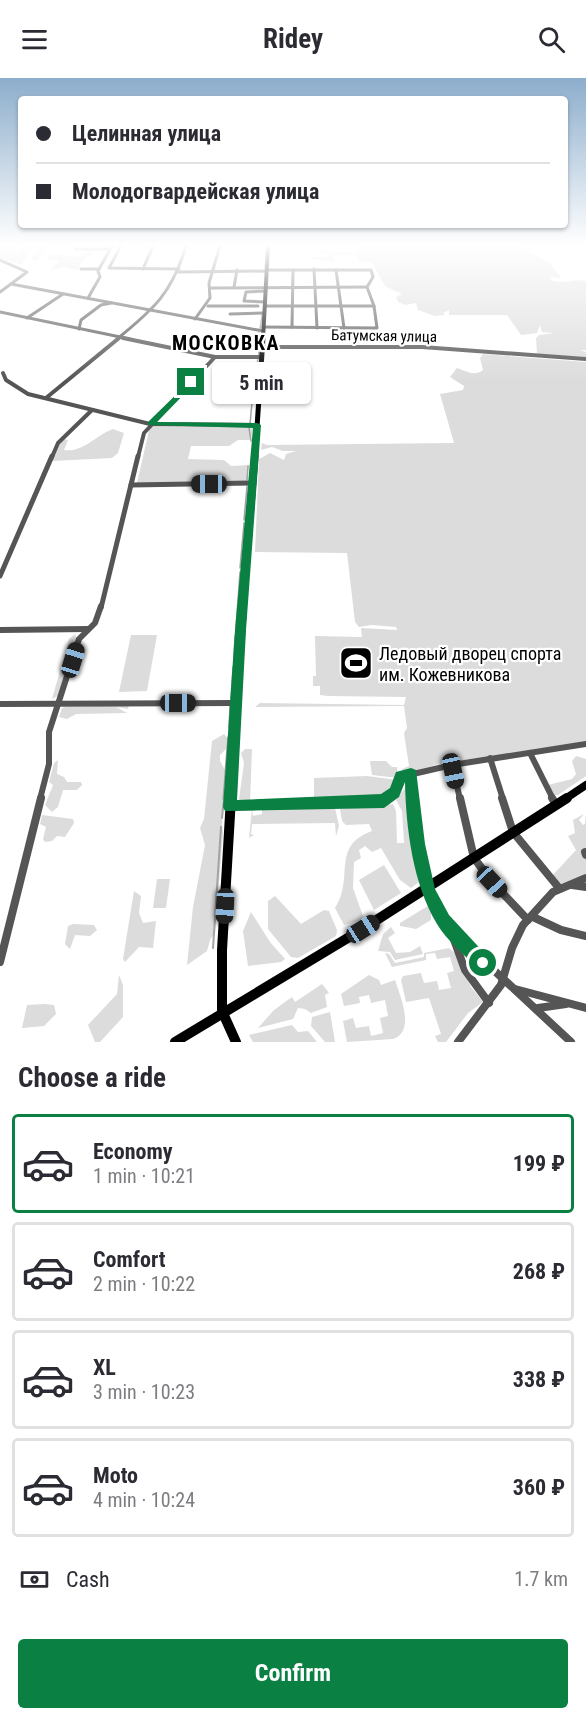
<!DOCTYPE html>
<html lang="en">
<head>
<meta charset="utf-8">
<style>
	body { margin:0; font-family:"Roboto Condensed",sans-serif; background:#f2f2f3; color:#2b2b33; height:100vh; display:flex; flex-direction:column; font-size:22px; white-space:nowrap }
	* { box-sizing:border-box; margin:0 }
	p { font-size:20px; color:#7c7c81 }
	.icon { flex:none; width:33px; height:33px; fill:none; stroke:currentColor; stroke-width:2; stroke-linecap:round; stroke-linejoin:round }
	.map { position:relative; height:964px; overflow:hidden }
	.sheet { display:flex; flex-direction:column; background:#fff; flex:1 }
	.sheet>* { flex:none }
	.top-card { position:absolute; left:18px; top:18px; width:550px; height:132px; border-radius:6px; box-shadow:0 2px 4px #0004; display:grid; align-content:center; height:132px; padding:0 18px; background:#fff }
	.end { position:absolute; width:27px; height:27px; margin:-14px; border:8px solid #0b8043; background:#fff; box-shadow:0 0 0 3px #fff }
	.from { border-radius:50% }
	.bubble { position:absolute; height:42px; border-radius:6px; background:#fff; box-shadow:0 2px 4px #0004; font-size:20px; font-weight:700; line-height:42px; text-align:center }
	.car { position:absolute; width:18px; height:36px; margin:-18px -9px; border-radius:8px; box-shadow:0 0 4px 2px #0007; background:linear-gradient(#222 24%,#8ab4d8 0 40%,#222 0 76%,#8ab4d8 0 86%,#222 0) }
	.top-card b { display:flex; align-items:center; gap:21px; height:57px; font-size:22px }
	.top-card b+b { border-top:2px solid #e1e1e2 }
	.top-card i { width:15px; height:15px; background:#2b2b33 }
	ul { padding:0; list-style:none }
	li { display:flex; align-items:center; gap:18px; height:99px; margin:0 12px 9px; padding:0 6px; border:3px solid #e1e1e2; border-radius:6px }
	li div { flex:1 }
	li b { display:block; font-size:22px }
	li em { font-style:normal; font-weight:700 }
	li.selected { border-color:#0b8043 }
	li>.icon { width:54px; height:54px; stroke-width:1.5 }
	h2 { padding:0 18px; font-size:27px; line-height:72px }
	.pay { display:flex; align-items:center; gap:15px; height:66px; padding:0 18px; font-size:22px }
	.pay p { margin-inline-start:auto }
	.cta { display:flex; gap:12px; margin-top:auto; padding:12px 18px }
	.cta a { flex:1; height:69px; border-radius:6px; background:#0b8043; color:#fff; font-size:24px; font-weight:700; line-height:69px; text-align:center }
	header { display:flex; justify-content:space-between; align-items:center; height:78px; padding:0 18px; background:#fff; font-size:27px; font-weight:700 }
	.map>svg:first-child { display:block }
	.green { fill:#dcdcdc }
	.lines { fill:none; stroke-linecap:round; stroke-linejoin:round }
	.stream-far1 { stroke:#a3a3a3; stroke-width:1.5 }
	.stream { stroke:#a3a3a3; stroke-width:2 }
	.minor-far4 { stroke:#555; stroke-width:3 }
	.minor-far3 { stroke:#555; stroke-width:4 }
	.minor-far2 { stroke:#555; stroke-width:5 }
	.minor-far1 { stroke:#555; stroke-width:6 }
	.minor { stroke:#555; stroke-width:8 }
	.major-far4 { stroke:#000; stroke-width:4 }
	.major-far3 { stroke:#000; stroke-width:5 }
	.major-far2 { stroke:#000; stroke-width:7 }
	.major-far1 { stroke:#000; stroke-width:8 }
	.major { stroke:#000; stroke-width:10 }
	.route { fill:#0b8043 }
	.labels { text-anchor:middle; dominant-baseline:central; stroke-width:4.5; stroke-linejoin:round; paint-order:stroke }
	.far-street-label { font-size:15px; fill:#000; stroke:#fff }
	.poi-label { font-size:18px; fill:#000; stroke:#fff; text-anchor:start }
	.far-district-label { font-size:20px; font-weight:bold; letter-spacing:1.5px; fill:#000; stroke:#fff }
</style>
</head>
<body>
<header><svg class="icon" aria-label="menu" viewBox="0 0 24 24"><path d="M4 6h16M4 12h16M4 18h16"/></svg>Ridey<svg class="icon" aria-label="search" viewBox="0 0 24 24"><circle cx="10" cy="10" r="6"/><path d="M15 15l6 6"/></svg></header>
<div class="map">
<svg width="586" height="964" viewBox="0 0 586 964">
	<rect width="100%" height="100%" fill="#fff"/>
	<g class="green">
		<path d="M 7,168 L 18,168 L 15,176 L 21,174 L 22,168 L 48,168 L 36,183 L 31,181 L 39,170 L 32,169 L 22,186 L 19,186 L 0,180 L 0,172 Z"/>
		<path d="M 367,168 L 517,168 L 549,184 L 561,200 L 549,199 L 551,202 C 563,207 574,200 586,203 L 586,272 L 580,272 L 586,274 L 586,279 L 537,276 L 536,260 L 539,257 L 554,255 L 542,254 L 540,247 L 537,255 L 521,257 L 507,237 L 449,237 L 449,232 L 443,235 L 445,237 L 435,238 L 418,232 L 416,225 L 405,227 L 398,224 L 396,219 L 402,216 L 385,208 L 372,185 L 358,183 L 358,176 L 333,178 L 335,184 L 311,180 L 332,178 L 321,175 L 321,173 L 355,175 L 360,169 Z"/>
		<path d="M 91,172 L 92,176 L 84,181 L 77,192 L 63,189 L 50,192 L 60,182 L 46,181 L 48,180 L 45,179 L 56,176 L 78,179 Z"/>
		<path d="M 483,276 L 586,284 L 586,665 L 439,686 L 404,696 L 402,691 L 409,688 L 404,655 L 407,650 L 404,628 L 255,629 L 260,625 L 404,627 L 406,619 L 328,618 L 320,617 L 320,608 L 313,608 L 313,598 L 316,598 L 315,558 L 362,559 L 361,550 L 397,552 L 396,549 L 372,547 L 359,549 L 355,544 L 347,475 L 255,474 L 259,381 L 270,375 L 284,382 L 286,376 L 296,373 L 283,373 L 272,369 L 261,372 L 262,365 L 267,367 L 454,365 L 440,316 L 463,312 L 464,308 L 450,299 L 457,290 C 466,293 475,299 483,292 L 480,280 Z"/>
		<path d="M 150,348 L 253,349 L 251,362 L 238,362 L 229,368 L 191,368 L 188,381 L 224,382 L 231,388 L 249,387 L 247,404 L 137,405 Z"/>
		<path d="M 113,351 L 124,355 L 118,375 L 112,380 L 52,383 L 52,377 L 63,361 L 68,362 L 64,372 C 83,375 96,357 113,351 Z"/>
		<path d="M 75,556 L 77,561 L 60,617 L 52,621 L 69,561 Z"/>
		<path d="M 131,557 L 157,557 L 147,613 L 119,614 Z"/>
		<path d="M 129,627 L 128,631 L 116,629 L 127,635 L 76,636 L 67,641 L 59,639 L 62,630 L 66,629 Z"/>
		<path d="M 224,656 L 229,662 L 228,669 L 220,677 L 220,683 L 225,692 C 223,700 221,747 223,754 L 215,855 L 210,862 L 207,873 L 187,887 L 193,829 L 205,767 L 200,750 L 204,741 L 212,663 Z"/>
		<path d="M 245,671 L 252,671 L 250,725 L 242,724 L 239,721 L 244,685 L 241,675 Z"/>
		<path d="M 576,678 L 586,681 L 586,698 L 558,717 L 553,717 L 548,707 L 572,701 L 576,696 L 572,683 Z"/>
		<path d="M 58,682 L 57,696 L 64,699 L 67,704 L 81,704 L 82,707 L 77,712 L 63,712 L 58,729 L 52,734 L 45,727 L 53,707 L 49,704 L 54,685 Z"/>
		<path d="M 370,683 L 386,683 L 392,689 L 397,689 L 398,700 L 372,697 Z"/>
		<path d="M 367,698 L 398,702 L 386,719 L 316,722 L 314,719 L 314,700 Z"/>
		<path d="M 410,703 L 421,791 L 419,804 L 411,810 L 400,802 L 381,770 L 372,774 L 365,768 L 359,772 L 361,780 L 354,784 L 353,810 L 363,838 L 361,842 L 344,847 L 335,830 C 355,800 330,768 372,753 L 369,746 L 346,747 L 342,743 L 340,731 L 393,726 L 396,733 L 397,765 L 404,765 L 402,733 L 396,722 Z"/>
		<path d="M 335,730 L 339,748 L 336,758 L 335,745 L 252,746 L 251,756 L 254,757 L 249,760 L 252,731 L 253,738 L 262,736 L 262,731 Z"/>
		<path d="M 584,736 L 579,742 L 583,747 L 585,746 L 586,736 L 586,796 L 559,807 L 552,798 L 576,772 L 568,758 L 575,755 L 573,742 Z"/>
		<path d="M 42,737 L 73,741 L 74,745 L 65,759 L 57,758 L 52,763 L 45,764 L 43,761 L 46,749 L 40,746 Z"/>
		<path d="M 384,787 L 401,815 L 374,832 L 359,802 Z"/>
		<path d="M 157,801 L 170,801 L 166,830 L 153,830 Z"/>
		<path d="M 134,813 L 141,818 L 139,835 L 143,845 L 156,843 L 153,870 L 139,869 L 125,884 L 123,881 Z"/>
		<path d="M 275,818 L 301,846 L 324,832 L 329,833 L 337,852 L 336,858 L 298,880 L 291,879 L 268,851 L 268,823 Z"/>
		<path d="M 431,826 L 431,842 L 416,851 L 400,848 L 400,845 Z"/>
		<path d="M 251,834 L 270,864 L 285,881 L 281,884 L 248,888 L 243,853 Z"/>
		<path d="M 73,846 L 94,847 L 97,852 L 90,858 L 75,857 L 70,871 L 65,866 L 68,848 Z"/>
		<path d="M 391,849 L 395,855 L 388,860 L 396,875 L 410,874 L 420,868 L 423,876 L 395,882 L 390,874 L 378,873 L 383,856 Z"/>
		<path d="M 449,870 L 455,875 L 471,909 L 483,924 L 468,935 L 446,964 L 438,964 L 435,958 L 441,956 L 429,920 L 406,924 L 401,902 L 403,898 L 421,895 L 424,905 L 437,903 L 439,912 L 451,910 L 447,895 L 454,893 L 450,879 L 437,881 L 435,875 L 426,876 L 426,882 L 392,889 L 385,875 L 389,876 L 395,885 L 424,879 L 424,875 Z"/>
		<path d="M 119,897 L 123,907 L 123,939 L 100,964 L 95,964 L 88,947 L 117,916 Z"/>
		<path d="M 369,897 L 379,902 L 381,907 L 395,902 C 400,918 416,953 393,961 L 347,964 L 343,943 L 353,940 L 356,950 L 369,948 L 371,958 L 383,955 L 380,940 L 388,938 L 385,922 L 371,925 L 369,917 L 359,919 L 360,925 L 344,928 L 341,916 Z"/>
		<path d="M 322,906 L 329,915 L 325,917 L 327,929 L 311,935 L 305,931 L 298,930 L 293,941 L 258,950 L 274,932 L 292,919 L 295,924 Z"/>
		<path d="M 44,926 L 54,927 L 56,936 L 44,948 L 22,950 L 27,927 Z"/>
		<path d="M 330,934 L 335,964 L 325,964 L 311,948 L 312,939 Z"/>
		<path d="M 292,947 L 298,954 L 308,953 L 317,964 L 253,964 L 249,957 Z"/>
	</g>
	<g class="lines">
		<g class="stream-far1">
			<path d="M 0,171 L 2,168"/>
			<path d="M 260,251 L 262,237"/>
			<path d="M 259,255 L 259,261"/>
			<path d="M 258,269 L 259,277"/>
			<path d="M 255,297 L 258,281"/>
			<path d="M 254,312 L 255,298"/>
			<path d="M 250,346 L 253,314"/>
			<path d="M 249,350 L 251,363"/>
			<path d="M 247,402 L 248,388"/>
			<path d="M 244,442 L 247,408"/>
			<path d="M 240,490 L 244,445"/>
			<path d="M 236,549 L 240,494"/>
			<path d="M 234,580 L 235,558"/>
			<path d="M 231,621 L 233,589"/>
			<path d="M 229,650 L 230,628"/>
			<path d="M 223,721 L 228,659"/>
		</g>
		<g class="stream">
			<path d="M 222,740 L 224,720"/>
			<path d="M 213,870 L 221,749"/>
		</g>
		<g class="minor-far4">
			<path d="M 121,168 L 109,190 L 179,191"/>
			<path d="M 76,171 L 110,171"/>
			<path d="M 0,182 L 27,194 L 0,214"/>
			<path d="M 81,191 L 99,191"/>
			<path d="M 143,191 L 153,168"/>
			<path d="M 314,191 L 317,250"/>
			<path d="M 336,192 L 344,250"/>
			<path d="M 178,194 L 267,193"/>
			<path d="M 11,206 L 263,253"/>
			<path d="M 234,209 L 237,192"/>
			<path d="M 211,210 L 367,209"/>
			<path d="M 88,220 L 100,199 L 98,193 L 112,168"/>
			<path d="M 265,224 L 244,223 L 246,214 L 266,213"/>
			<path d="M 208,228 L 258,228"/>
			<path d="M 265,228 L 374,228"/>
			<path d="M 0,234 L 130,261"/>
			<path d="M 230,236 L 264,235"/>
			<path d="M 27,240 L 63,216"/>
			<path d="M 195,241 L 210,220 L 209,205 L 220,168"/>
			<path d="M 263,249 L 377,250 L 374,228 L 367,209 L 373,199 L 371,192 L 267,192"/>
			<path d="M 292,249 L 293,192"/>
			<path d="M 79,251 L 81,242 L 101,227 L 111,225"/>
			<path d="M 117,261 C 154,231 172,215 186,168"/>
		</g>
		<g class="minor-far3">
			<path d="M 123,260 L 215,279 L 262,279"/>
			<path d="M 263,269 L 422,269 L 586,281"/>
			<path d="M 3,295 L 6,302 L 28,316 L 150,346 L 257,347"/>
			<path d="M 46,320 L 119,260"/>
			<path d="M 52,379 L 58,365 L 92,332"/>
			<path d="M 138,379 L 144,355 L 215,279"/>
		</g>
		<g class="minor-far2">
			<path d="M 131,407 L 251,405"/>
			<path d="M 0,498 L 52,378"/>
			<path d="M 101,530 L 138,378"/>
		</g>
		<g class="minor-far1">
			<path d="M 0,552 L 88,551"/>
			<path d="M 0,626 L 236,625"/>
			<path d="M 530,675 L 553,721"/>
			<path d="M 490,680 L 503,721"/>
			<path d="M 452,687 L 460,721"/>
			<path d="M 411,696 L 414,721"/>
			<path d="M 40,721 L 49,686 L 49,654 L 79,561 L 95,545 L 101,528"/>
			<path d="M 386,721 L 395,714 L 400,699 L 452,687 L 586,666"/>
		</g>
		<g class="minor">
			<path d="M 414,720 L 419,766 L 429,809"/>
			<path d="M 460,720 L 474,780 L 492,804 L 528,842"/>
			<path d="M 502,720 L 513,754 L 559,810"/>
			<path d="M 552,720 L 556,727"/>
			<path d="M 230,729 L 384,723 L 388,720"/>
			<path d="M 585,774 L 586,777"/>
			<path d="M 572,807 L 586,809"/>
			<path d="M 426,810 L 438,834 L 454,855 L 571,964"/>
			<path d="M 533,839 L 561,852 L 586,858"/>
			<path d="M 449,848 L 465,892 L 489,925"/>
			<path d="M 0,884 L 41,720"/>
			<path d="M 515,911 L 586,930"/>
			<path d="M 538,930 L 566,926"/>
			<path d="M 458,964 L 501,907 L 512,870 L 523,847 L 553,814 L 586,800"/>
		</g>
		<path class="major-far4" d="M 263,261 L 268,168"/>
		<path class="major-far3" d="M 255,379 L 263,260"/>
		<path class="major-far2" d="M 243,530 L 255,378"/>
		<g class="major-far1">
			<path d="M 231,721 L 243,528"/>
			<path d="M 565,721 L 586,707"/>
		</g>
		<g class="major">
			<path d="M 231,720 L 222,872 L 222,933 L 236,964"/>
			<path d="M 175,964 L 361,852 L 567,720"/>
		</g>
	</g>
	<linearGradient id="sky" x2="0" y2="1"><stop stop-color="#8cadcc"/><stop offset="0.55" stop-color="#fff"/><stop offset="1" stop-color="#fff" stop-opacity="0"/></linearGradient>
	<rect width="586" height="303" fill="url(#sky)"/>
	<path class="route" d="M 191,302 L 194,306 L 157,344 L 257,345 L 261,347 L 246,552 L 237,722 L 381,716 L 390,710 L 396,694 L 411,690 L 416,692 L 425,766 L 435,811 L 449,837 L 489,880 L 491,885 L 489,891 L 483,893 L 478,891 C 465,877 447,863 437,846 C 413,806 406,751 405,704 L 399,719 L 384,730 L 225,733 L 223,729 L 235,552 L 253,350 L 148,347 L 148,344 Z"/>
	<defs>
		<symbol id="stadium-square" viewBox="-11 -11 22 22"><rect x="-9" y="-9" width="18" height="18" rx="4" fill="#000" stroke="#fff"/><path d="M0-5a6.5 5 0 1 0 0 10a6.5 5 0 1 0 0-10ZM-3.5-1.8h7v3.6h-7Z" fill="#fff"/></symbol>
	</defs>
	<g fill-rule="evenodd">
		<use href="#stadium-square" x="337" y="566" width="38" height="38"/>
	</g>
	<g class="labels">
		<g class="far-street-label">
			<text transform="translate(384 258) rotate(1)">Батумская улица</text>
		</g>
		<g class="poi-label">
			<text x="379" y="575">Ледовый дворец спорта<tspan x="379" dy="21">им. Кожевникова</tspan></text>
		</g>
		<g class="far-district-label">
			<text x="226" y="265">МОСКОВКА</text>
		</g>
	</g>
</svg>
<i class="end from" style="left:483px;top:885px"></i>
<i class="end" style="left:191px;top:304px"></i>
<div class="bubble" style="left:212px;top:284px;width:99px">5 min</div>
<i class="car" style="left:209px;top:406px;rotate:270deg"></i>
<i class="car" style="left:73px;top:582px;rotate:17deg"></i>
<i class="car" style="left:178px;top:625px;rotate:90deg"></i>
<i class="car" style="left:453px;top:693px;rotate:168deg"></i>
<i class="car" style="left:492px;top:804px;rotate:137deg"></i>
<i class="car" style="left:225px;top:828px;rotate:183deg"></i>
<i class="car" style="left:363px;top:851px;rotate:58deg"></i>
<div class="top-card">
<b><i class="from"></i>Целинная улица</b>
<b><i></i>Молодогвардейская улица</b>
</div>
</div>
<section class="sheet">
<h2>Choose a ride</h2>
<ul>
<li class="selected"><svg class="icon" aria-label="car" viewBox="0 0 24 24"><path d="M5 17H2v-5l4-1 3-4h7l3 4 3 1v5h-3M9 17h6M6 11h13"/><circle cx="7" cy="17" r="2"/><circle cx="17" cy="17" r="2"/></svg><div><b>Economy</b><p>1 min · 10:21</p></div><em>199 ₽</em></li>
<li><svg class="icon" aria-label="car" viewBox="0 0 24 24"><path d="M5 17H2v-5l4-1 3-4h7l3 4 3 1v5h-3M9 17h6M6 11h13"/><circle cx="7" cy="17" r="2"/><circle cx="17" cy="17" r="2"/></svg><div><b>Comfort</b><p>2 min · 10:22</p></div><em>268 ₽</em></li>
<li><svg class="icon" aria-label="car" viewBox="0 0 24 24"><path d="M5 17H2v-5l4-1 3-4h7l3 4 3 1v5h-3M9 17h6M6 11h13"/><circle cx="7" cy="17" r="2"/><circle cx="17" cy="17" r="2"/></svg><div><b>XL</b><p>3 min · 10:23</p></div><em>338 ₽</em></li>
<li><svg class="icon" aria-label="car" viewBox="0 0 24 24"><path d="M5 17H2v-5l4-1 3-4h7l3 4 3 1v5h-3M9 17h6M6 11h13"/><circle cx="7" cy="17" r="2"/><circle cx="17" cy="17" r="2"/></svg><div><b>Moto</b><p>4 min · 10:24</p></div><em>360 ₽</em></li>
</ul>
<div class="pay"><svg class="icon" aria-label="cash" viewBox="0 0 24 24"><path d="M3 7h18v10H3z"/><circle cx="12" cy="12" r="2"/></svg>Cash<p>1.7 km</p></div>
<div class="cta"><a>Confirm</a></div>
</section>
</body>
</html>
